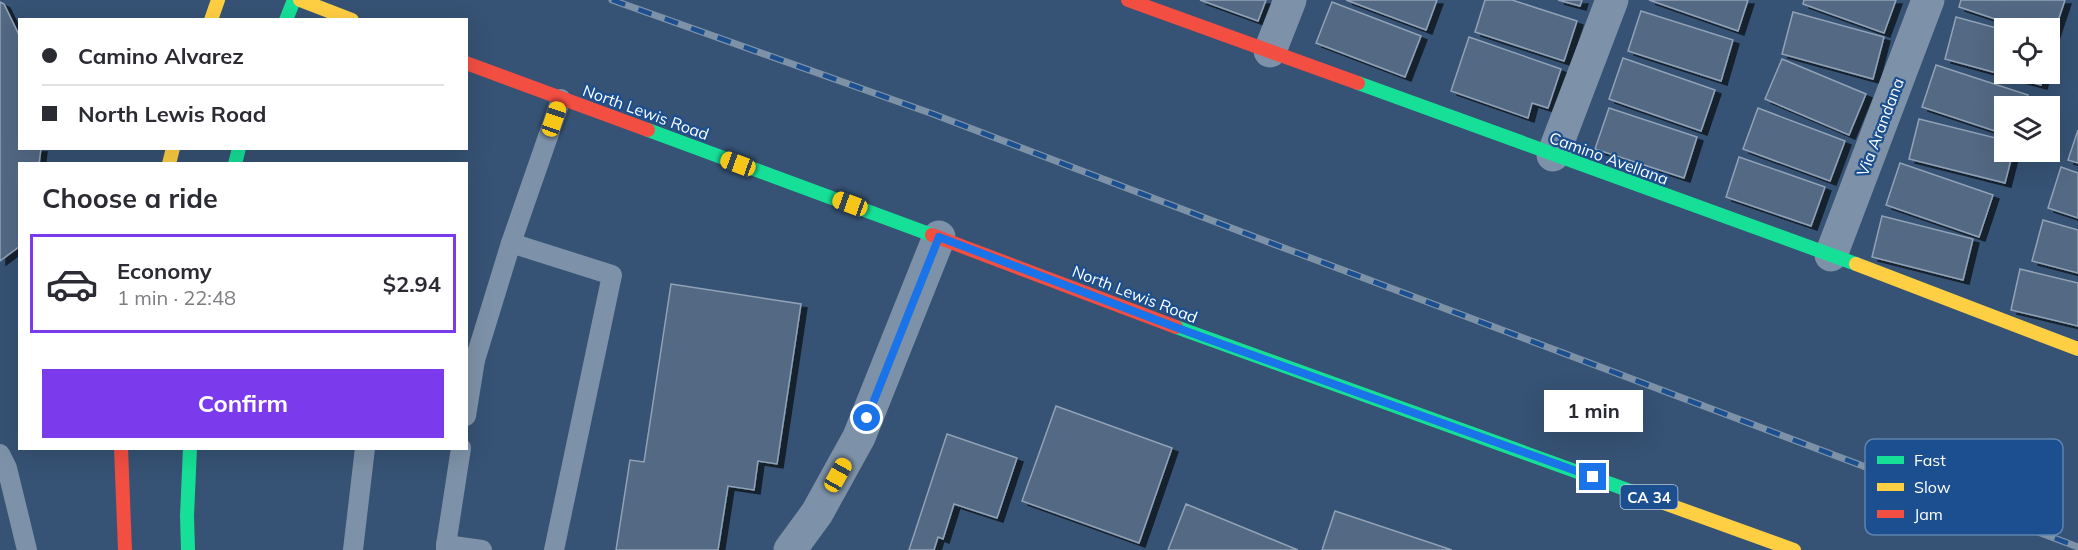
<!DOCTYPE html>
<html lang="en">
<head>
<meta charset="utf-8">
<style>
	body { margin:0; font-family:Mulish,sans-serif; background:#f7f7f7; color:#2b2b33; height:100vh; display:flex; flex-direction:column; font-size:22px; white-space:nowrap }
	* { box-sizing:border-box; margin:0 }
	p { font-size:20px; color:#7c7c81 }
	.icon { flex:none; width:33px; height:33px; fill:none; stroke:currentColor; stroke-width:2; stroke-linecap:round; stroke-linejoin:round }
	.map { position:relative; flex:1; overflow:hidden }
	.side { position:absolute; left:18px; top:162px; width:450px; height:288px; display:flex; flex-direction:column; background:#fff; border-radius:0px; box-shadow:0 6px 24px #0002 }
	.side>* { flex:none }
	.banner { position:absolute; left:18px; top:18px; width:450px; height:132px; border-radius:0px; box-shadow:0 6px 24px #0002; display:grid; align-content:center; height:132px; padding:0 24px; background:#fff }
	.controls { position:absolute; left:1994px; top:18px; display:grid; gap:12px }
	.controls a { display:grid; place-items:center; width:66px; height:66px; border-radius:0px; background:#fff; box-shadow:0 6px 24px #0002; font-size:30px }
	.end { position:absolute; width:27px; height:27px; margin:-14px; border:8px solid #1a73e8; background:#fff; box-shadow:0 0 0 3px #fff }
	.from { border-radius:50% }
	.bubble { position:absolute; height:42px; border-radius:0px; background:#fff; box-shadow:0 6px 24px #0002; font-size:20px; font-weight:700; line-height:42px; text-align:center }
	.car { position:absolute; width:18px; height:36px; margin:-18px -9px; border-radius:8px; box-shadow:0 0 4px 2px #0007; background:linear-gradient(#f5c518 24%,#345 0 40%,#f5c518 0 76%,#345 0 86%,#f5c518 0) }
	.banner b { display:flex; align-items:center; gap:21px; height:57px; font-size:22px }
	.banner b+b { border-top:2px solid #e1e1e2 }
	.banner i { width:15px; height:15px; background:#2b2b33 }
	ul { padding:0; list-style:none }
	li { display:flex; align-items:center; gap:18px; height:99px; margin:0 12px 9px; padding:0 12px; border:3px solid transparent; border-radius:0px }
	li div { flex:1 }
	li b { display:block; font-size:22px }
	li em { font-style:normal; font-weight:700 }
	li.active { border-color:#7c3aed }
	li>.icon { width:54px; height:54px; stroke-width:1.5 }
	h2 { padding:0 24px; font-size:27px; line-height:72px }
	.action { display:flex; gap:12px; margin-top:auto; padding:12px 24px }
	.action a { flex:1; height:69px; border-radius:0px; background:#7c3aed; color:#fff; font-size:24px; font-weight:700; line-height:69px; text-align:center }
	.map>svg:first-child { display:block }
	.building { fill:#526984; stroke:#92a2b6; stroke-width:1.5; filter:url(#shadow) }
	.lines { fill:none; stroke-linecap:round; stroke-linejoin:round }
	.lane { stroke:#7d92a8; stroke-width:20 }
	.street { stroke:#7d92a8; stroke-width:33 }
	.fast { stroke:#16e098; stroke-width:14 }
	.slow { stroke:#ffcf43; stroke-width:14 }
	.jam { stroke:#f24e42; stroke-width:14 }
	.rail-casing { stroke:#7e92a7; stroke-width:7 }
	.rail { stroke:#1b4f8f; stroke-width:4.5; stroke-dasharray:14; stroke-linecap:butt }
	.route { stroke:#1a73e8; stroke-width:8 }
	.labels { text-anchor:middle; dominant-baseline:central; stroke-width:4.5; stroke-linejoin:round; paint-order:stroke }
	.shield { fill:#1b4f8f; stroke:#bbcadd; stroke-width:1.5 }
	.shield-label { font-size:15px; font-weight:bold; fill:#fff }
	.street-label { font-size:16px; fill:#fff; stroke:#1b4f8f }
	.key { fill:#1b4f8f; stroke:#5f84b1; stroke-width:1.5 }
	.key-label { font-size:16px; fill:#fff }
</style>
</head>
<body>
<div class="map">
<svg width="2078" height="550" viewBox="0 0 2078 550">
	<defs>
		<filter id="shadow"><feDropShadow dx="6" dy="4" stdDeviation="0" flood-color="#0009"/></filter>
	</defs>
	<rect width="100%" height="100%" fill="#365274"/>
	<g class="building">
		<path d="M 1200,0 L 1266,0 L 1258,21 Z"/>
		<path d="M 1346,0 L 1437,0 L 1426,30 Z"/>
		<path d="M 1485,0 L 1512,0 L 1577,21 L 1564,61 L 1475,32 Z"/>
		<path d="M 1558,0 L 1582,0 L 1580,6 Z"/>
		<path d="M 1649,0 L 1748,0 L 1738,31 Z"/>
		<path d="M 1804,0 L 1896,0 L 1884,33 L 1803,4 Z"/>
		<path d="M 1961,0 L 2065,0 L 2052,39 L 2049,38 L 2049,28 L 2022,28 L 1959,7 Z"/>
		<path d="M 0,2 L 4,4 L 20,37 L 20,148 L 41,148 L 39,164 L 20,164 L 20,246 L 0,261 Z"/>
		<path d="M 1332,2 L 1421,36 L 1405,77 L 1316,43 Z"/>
		<path d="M 1641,11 L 1733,40 L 1721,81 L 1628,51 Z"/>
		<path d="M 1793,12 L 1884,37 L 1873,79 L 1782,54 Z"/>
		<path d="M 1956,17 L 2004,30 L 2004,74 L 2044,74 L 2041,85 L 1945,59 Z"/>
		<path d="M 1469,37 L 1561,69 L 1548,108 L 1532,103 L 1528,118 L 1451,91 Z"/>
		<path d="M 1623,58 L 1715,90 L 1701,131 L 1609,99 Z"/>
		<path d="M 1782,59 L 1866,94 L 1849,135 L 1765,99 Z"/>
		<path d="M 1936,65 L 2028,95 L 2025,106 L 2004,106 L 2004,134 L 1922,107 Z"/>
		<path d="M 1609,108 L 1697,137 L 1684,178 L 1595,149 Z"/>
		<path d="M 1758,108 L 1845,141 L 1830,181 L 1743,149 Z"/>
		<path d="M 1919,119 L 2004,140 L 2004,152 L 2013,152 L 2005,183 L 1909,159 Z"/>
		<path d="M 2078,130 L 2078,163 L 2068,160 Z"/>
		<path d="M 1739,157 L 1825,187 L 1811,226 L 1726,197 Z"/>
		<path d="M 1900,163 L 1993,195 L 1979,237 L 1886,205 Z"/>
		<path d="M 2061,167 L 2078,173 L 2078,218 L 2048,208 Z"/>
		<path d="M 1882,216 L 1973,239 L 1963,280 L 1872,257 Z"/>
		<path d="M 2043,220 L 2078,230 L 2078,273 L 2032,261 Z"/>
		<path d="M 2020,269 L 2078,283 L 2078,326 L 2011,310 Z"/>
		<path d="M 671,284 L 801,304 L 777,464 L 758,461 L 754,490 L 728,486 L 718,550 L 616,550 L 630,460 L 644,462 Z"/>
		<path d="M 1056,406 L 1172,448 L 1139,543 L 1022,501 Z"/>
		<path d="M 947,434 L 1017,458 L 997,518 L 954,504 L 943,539 L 938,537 L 934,550 L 909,550 Z"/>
		<path d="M 1186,504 L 1298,550 L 1168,550 Z"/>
		<path d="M 1335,511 L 1452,550 L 1322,550 Z"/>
	</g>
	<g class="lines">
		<g class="lane">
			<path d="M 511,243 L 561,99"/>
			<path d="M 466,359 L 475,360 L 511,243 L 612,275 L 554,550"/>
			<path d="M 466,416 L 475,360"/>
			<path d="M 0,454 L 7,468 L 27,550"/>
			<path d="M 446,545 L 461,448"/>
			<path d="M 353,550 L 365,448"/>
			<path d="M 446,550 L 446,545 L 482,550"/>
		</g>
		<g class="street">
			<path d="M 1270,51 L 1290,0"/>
			<path d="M 1553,155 L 1612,0"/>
			<path d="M 1831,255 L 1928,0"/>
			<path d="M 790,550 L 817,513 L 859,437 L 939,237"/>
		</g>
		<g class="fast">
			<path d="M 286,20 L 294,0"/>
			<path d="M 1358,83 L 1856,264"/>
			<path d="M 648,130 L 932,235"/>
			<path d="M 235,164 L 239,148"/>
			<path d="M 1176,327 L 1661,502"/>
			<path d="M 188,550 L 187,516 L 190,448"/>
		</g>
		<g class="slow">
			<path d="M 300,0 L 352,20"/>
			<path d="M 211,20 L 218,0"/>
			<path d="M 169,164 L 173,148"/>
			<path d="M 1856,264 L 2078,349"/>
			<path d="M 1661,502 L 1794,550"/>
		</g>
		<g class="jam">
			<path d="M 1128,0 L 1358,83"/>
			<path d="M 466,63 L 648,130"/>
			<path d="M 932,235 L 1176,327"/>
			<path d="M 121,448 L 125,550"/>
		</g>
		<defs>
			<path id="rail" d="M 612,0 L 933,114 L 1255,237 L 2078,547"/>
		</defs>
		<use href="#rail" class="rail-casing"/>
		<use href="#rail" class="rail"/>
	</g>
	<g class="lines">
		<path class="route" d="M 867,418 L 939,237 L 1183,330 L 1593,477"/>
	</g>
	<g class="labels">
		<rect class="shield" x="1620.5" y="485" width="57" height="24" rx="4.5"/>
		<g class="shield-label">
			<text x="1649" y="497">CA 34</text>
		</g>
		<g class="street-label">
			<text transform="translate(646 112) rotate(20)">North Lewis Road</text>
			<text transform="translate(1880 127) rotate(-69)">Via Arandana</text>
			<text transform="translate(1609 158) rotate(20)">Camino Avellana</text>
			<text transform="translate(1135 294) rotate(21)">North Lewis Road</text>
		</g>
	</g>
	<rect x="1865" y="439" width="198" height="96" rx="9" class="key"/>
	<rect x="1877" y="456" width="27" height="8" fill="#16e098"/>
	<rect x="1877" y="483" width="27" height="8" fill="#ffcf43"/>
	<rect x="1877" y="510" width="27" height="8" fill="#f24e42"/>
	<g class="key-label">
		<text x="1914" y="466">Fast</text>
		<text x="1914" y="493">Slow</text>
		<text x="1914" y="520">Jam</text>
	</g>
</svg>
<div class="controls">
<a><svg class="icon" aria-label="locate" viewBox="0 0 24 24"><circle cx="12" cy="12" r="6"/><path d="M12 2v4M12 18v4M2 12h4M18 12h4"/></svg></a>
<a><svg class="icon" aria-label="layers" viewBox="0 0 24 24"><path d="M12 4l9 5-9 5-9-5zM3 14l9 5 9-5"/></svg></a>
</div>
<i class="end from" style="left:867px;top:418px"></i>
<i class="end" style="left:1593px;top:477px"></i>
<div class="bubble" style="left:1544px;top:390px;width:99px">1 min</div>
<i class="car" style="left:554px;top:119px;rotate:19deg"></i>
<i class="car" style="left:738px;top:164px;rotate:290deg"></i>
<i class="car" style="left:850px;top:204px;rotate:290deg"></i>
<i class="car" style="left:838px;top:475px;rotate:29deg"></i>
<div class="banner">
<b><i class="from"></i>Camino Alvarez</b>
<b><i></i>North Lewis Road</b>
</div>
<section class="side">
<h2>Choose a ride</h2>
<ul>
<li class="active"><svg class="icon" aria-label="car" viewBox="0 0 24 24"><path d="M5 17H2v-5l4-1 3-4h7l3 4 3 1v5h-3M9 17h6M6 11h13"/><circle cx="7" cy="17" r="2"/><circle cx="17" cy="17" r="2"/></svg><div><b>Economy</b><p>1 min · 22:48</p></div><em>$2.94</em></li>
</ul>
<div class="action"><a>Confirm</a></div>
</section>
</div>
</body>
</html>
